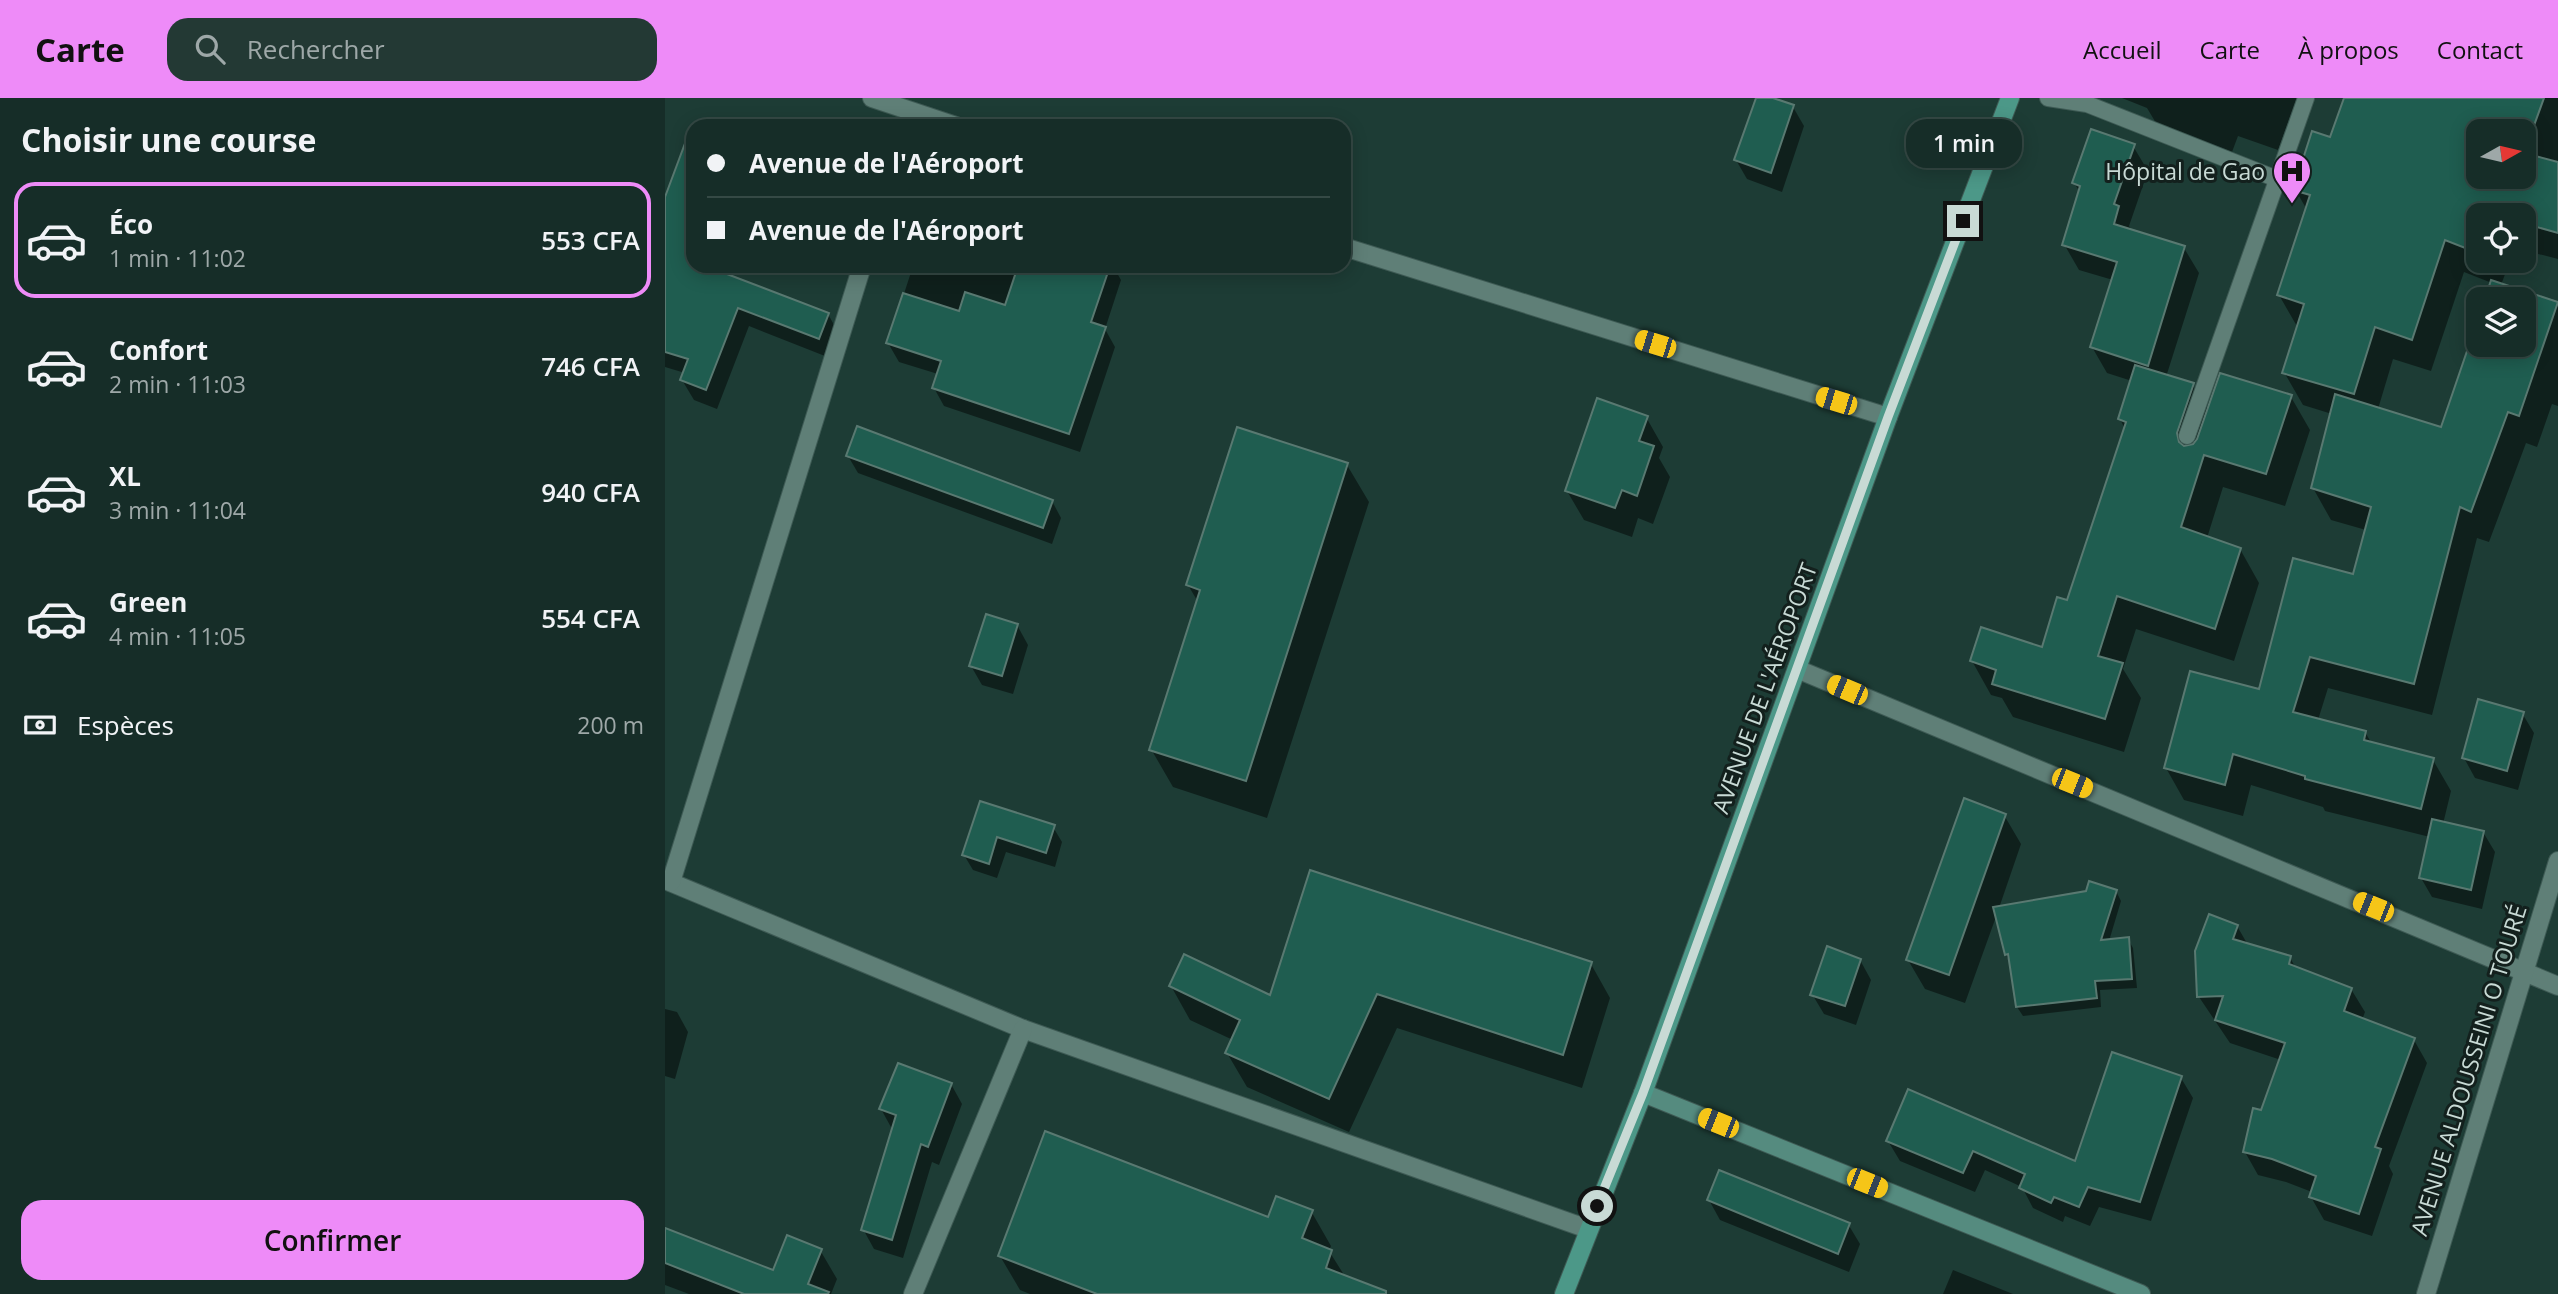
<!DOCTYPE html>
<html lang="fr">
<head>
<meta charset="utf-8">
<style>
	body { margin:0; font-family:"Open Sans",sans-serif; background:#233934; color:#f1f3f6; height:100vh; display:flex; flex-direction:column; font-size:26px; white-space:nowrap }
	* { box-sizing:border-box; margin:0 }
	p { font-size:23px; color:#9ea8a8 }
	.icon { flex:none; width:38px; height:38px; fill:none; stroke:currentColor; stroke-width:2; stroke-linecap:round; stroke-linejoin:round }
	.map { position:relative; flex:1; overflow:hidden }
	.details { display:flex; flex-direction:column; background:#162d28; width:665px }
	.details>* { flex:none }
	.top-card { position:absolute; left:21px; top:21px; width:665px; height:154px; border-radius:21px; box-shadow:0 4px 18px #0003,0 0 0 2px #354945; display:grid; align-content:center; height:154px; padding:0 21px; background:#162d28 }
	.needle { width:46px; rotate:82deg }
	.buttons { position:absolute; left:1801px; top:21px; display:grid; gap:14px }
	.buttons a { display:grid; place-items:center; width:70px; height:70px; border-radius:14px; background:#162d28; box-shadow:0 4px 18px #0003,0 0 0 2px #354945; font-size:35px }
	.end { position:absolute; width:32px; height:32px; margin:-16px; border:9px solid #c8dad5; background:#111; box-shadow:0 0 0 4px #111 }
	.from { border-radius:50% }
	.bubble { position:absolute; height:49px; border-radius:21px; background:#162d28; box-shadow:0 4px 18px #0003,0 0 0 2px #354945; font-size:23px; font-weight:600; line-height:49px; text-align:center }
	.car { position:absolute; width:21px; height:42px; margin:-21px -10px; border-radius:9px; box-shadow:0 0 5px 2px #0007; background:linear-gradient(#f5c518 24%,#345 0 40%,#f5c518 0 76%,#345 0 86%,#f5c518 0) }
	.top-card b { display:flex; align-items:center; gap:24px; height:66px; font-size:26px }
	.top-card b+b { border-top:2px solid #354945 }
	.top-card i { width:18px; height:18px; background:#f1f3f6 }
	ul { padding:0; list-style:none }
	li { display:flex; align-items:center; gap:21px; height:116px; margin:0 14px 10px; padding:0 7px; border:4px solid transparent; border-radius:21px }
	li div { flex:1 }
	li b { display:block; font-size:26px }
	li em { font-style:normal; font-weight:600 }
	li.current { border-color:#ee8bf8 }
	li>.icon { width:63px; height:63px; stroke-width:1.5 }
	h2 { padding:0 21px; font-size:32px; line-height:84px }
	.pay { display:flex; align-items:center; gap:18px; height:77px; padding:0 21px; font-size:26px }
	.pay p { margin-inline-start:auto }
	.action { display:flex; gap:14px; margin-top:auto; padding:14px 21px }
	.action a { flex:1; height:80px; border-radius:21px; background:#ee8bf8; color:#111; font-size:28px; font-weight:600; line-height:80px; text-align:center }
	header { display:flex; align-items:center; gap:42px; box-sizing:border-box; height:98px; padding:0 35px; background:#ee8bf8; color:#111 }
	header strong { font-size:33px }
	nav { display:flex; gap:38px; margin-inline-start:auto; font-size:24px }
	.search { width:490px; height:63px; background:#233934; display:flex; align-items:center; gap:18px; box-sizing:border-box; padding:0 24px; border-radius:21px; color:#9ea8a8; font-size:26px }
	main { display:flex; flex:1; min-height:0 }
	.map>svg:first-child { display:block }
	.shadow { fill:#0007; fill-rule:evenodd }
	.building { fill:#1f5d50; stroke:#597971; stroke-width:2; fill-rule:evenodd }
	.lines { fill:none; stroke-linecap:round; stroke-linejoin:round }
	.lane-casing { stroke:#3e5a54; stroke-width:18 }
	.street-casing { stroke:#3e5a54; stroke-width:20 }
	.secondary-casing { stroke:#3e5a54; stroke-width:20 }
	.primary-casing { stroke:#3e5a54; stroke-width:20 }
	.lane { stroke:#5f7f77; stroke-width:16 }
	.street { stroke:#5f7f77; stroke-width:18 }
	.secondary { stroke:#558b7f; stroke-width:18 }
	.primary { stroke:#4c9888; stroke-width:18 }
	.route { stroke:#c8dad5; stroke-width:9 }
	.labels { text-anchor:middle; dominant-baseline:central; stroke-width:6; stroke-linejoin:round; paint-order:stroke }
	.poi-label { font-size:23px; fill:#c8dad5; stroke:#13201d; text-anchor:end }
	.street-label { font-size:23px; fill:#c8dad5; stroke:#13201d }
</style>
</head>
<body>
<header>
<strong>Carte</strong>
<div class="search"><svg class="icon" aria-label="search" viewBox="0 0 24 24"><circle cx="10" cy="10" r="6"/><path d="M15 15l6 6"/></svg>Rechercher</div>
<nav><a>Accueil</a><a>Carte</a><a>À propos</a><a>Contact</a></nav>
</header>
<main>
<section class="details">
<h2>Choisir une course</h2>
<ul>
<li class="current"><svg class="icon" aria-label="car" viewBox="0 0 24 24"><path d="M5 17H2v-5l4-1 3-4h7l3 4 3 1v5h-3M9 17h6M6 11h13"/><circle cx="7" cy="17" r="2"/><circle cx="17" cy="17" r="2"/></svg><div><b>Éco</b><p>1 min · 11:02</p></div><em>553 CFA</em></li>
<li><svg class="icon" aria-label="car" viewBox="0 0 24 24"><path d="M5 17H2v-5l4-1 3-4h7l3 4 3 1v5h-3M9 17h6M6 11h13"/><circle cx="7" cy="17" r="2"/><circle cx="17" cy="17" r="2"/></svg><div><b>Confort</b><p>2 min · 11:03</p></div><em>746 CFA</em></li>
<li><svg class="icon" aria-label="car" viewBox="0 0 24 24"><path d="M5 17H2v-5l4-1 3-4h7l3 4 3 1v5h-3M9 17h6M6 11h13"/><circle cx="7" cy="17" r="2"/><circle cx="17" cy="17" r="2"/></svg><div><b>XL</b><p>3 min · 11:04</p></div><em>940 CFA</em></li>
<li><svg class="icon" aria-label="car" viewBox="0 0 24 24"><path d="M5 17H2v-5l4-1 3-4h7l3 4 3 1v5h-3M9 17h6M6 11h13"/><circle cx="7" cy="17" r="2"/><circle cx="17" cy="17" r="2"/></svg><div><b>Green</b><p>4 min · 11:05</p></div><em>554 CFA</em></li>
</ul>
<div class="pay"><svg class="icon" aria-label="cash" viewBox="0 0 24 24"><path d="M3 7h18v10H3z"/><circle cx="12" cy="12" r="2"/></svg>Espèces<p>200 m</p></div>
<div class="action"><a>Confirmer</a></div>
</section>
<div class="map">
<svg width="1893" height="1196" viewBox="0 0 1893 1196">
	<rect width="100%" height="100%" fill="#1d3c35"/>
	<g class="shadow">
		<path d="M 1092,0 L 1103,0 L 1128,9 L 1139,28 L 1117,94 L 1082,81 L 1071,62 Z"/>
		<path d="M 1457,0 L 1632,0 L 1613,52 L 1573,38 L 1567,54 L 1491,25 L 1482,10 Z"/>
		<path d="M 1681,0 L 1893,0 L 1893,161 L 1858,152 L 1858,117 L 1813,117 L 1813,163 L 1845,163 L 1836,187 L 1891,206 L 1893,209 L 1893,308 L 1887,306 L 1872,349 L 1861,345 L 1824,444 L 1812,440 L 1767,617 L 1663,590 L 1653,622 L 1700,634 L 1707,646 L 1768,662 L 1786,693 L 1778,726 L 1818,734 L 1830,754 L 1817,811 L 1767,799 L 1756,780 L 1765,739 L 1660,713 L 1658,709 L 1586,687 L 1578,718 L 1519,702 L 1501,670 L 1596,593 L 1689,478 L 1701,432 L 1666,422 L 1648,390 L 1667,316 L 1638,307 L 1619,274 L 1633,230 L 1614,197 L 1642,112 L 1630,91 L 1666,41 ZM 1813,33 L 1858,33 L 1858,79 L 1813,79 ZM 1799,174 L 1827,185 L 1822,201 L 1858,201 L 1858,247 L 1813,247 L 1813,226 L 1777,331 L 1713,311 L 1728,261 L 1766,273 Z"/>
		<path d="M 28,35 L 28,168 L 50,168 L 48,173 L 163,216 L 174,236 L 165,260 L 84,228 L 52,311 L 29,302 L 17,282 L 20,275 L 0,269 L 0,104 Z"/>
		<path d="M 1468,48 L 1483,73 L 1464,128 L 1467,133 L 1519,150 L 1534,175 L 1501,279 L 1528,287 L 1544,313 L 1626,299 L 1645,332 L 1620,408 L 1558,389 L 1542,440 L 1575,451 L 1594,485 L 1569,563 L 1471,531 L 1458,571 L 1476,600 L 1459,654 L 1348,619 L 1337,600 L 1326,597 L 1307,563 L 1378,551 L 1403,504 L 1460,331 L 1455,321 L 1467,283 L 1442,275 L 1427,249 L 1448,182 L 1414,172 L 1399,146 L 1415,94 L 1409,85 Z"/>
		<path d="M 248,168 L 448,168 L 456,182 L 440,231 L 450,249 L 415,354 L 279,308 L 269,290 L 273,276 L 234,264 L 223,245 Z"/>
		<path d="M 981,319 L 998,349 L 994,360 L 1005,379 L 988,426 L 973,420 L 967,439 L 919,422 L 902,393 Z"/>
		<path d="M 183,358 L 387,403 L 396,420 L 387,446 L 193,375 Z"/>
		<path d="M 682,367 L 704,404 L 602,720 L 508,689 L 486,651 L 533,504 L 523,487 Z"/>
		<path d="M 352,527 L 363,547 L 348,596 L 317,587 L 306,568 Z"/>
		<path d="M 1857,615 L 1869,635 L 1853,692 L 1810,680 L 1799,660 Z"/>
		<path d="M 316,705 L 388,729 L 397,744 L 390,769 L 341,754 L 332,780 L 308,772 L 299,757 Z"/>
		<path d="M 1339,717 L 1356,746 L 1334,810 L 1451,793 L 1456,803 L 1444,843 L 1463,841 L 1468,850 L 1472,890 L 1435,892 L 1436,909 L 1358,918 L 1352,909 L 1346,865 L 1341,857 L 1332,816 L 1300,905 L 1260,891 L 1243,862 Z"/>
		<path d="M 1572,828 L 1583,847 L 1625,860 L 1631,870 L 1686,891 L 1700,914 L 1697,922 L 1749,942 L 1762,965 L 1724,1068 L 1728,1076 L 1707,1138 L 1659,1122 L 1646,1099 L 1647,1094 L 1621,1084 L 1593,1077 L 1580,1054 L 1616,962 L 1565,945 L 1534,899 Z"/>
		<path d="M 1195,862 L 1206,882 L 1191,927 L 1159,916 L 1147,896 Z"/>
		<path d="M 926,866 L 945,900 L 917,990 L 732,930 L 684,1034 L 582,989 L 562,955 L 568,942 L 525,922 L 506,888 L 606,899 Z"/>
		<path d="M 0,911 L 12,914 L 23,934 L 10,981 L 0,978 Z"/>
		<path d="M 1516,980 L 1528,1000 L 1486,1123 L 1434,1109 L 1425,1128 L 1400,1118 L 1398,1124 L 1368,1110 L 1357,1089 L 1320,1072 L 1310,1094 L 1235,1063 L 1223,1043 L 1244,993 L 1411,1065 Z"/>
		<path d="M 286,986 L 297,1006 L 274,1067 L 267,1064 L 238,1160 L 209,1151 L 198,1131 L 227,1031 L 216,1011 Z"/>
		<path d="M 1044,1102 L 1183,1126 L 1195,1146 L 1184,1174 L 1055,1122 Z"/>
		<path d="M 646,1113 L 666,1148 L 664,1153 L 686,1188 L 696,1196 L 365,1196 L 355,1192 L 335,1158 L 604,1122 Z"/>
		<path d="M 0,1132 L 109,1174 L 155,1152 L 172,1181 L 166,1196 L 24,1196 L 0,1187 Z"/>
		<path d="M 1288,1172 L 1348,1196 L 1278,1196 Z"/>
	</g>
	<g class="building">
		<path d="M 1091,0 L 1108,0 L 1129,7 L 1106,75 L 1069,62 Z"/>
		<path d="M 1679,0 L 1879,0 L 1859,55 L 1893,64 L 1893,135 L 1858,125 L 1858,117 L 1813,117 L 1813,155 L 1780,142 L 1747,242 L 1710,229 L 1689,296 L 1617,275 L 1639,206 L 1612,197 L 1645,97 L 1628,92 L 1647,33 L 1665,39 ZM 1813,33 L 1858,33 L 1858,79 L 1813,79 Z"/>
		<path d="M 1426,31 L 1470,46 L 1449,106 L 1454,108 L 1449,126 L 1520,148 L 1483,268 L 1425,249 L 1452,164 L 1397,147 L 1415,88 L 1407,85 Z"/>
		<path d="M 25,32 L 28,33 L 28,168 L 41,168 L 164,215 L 154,241 L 73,210 L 41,292 L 15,282 L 23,261 L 0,254 L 0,99 Z"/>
		<path d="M 353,168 L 445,168 L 426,224 L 441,229 L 404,336 L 267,290 L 276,263 L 221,245 L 238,195 L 294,213 L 300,194 L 340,207 Z"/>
		<path d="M 1826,182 L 1893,204 L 1854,318 L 1843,314 L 1806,414 L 1795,409 L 1749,586 L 1645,559 L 1628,614 L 1701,633 L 1699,642 L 1769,660 L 1756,711 L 1640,681 L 1640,678 L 1568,656 L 1560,687 L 1499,670 L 1525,573 L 1594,591 L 1628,460 L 1688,476 L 1706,409 L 1646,390 L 1670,296 L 1776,329 L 1813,221 L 1813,247 L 1858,247 L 1858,201 L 1820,201 Z"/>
		<path d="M 1470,267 L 1529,285 L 1512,335 L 1514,344 L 1519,348 L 1528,346 L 1532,341 L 1555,275 L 1627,297 L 1601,376 L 1539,357 L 1516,429 L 1576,450 L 1550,531 L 1452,498 L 1433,558 L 1458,565 L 1440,621 L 1327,586 L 1331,572 L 1305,563 L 1316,529 L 1377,549 L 1392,499 L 1402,502 L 1461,324 L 1453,321 Z"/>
		<path d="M 932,300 L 983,318 L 974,343 L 989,348 L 972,398 L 957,392 L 950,410 L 900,393 Z"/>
		<path d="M 192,328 L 388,402 L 378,430 L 181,358 Z"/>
		<path d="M 572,329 L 683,365 L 581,683 L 484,652 L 535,492 L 521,487 Z"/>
		<path d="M 321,516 L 353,526 L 337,578 L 304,568 Z"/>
		<path d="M 1813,601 L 1859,614 L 1842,673 L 1797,660 Z"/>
		<path d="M 1299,700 L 1341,716 L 1284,877 L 1241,862 Z"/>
		<path d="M 315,703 L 390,727 L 381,755 L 332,739 L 324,766 L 297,757 Z"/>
		<path d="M 1767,721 L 1819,733 L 1806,792 L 1754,780 Z"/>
		<path d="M 645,772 L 927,864 L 898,957 L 712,896 L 664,1001 L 560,955 L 575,922 L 504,888 L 519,856 L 605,897 Z"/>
		<path d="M 1424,783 L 1452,792 L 1436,842 L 1464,839 L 1467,881 L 1430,883 L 1432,900 L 1351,909 L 1343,856 L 1340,857 L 1328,809 L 1421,793 Z"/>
		<path d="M 1544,816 L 1573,827 L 1568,841 L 1626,858 L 1624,866 L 1687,890 L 1679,913 L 1750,940 L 1710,1049 L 1716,1051 L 1694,1116 L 1644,1099 L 1651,1078 L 1607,1061 L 1578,1054 L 1588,1010 L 1596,1012 L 1620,945 L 1550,922 L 1558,898 L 1532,899 L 1530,853 Z"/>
		<path d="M 1162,848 L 1196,861 L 1180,908 L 1145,897 Z"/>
		<path d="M 1447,954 L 1517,978 L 1475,1104 L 1423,1089 L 1414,1109 L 1389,1099 L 1386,1105 L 1354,1090 L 1360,1076 L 1308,1053 L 1298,1075 L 1221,1043 L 1243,991 L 1410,1063 Z"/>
		<path d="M 233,965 L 287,985 L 263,1049 L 256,1046 L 227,1142 L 196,1132 L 231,1017 L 214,1011 Z"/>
		<path d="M 380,1033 L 603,1119 L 611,1098 L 648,1112 L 637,1140 L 667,1152 L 661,1170 L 721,1193 L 721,1196 L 432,1196 L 333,1158 Z"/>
		<path d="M 1054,1072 L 1185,1125 L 1173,1156 L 1042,1102 Z"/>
		<path d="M 0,1130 L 108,1172 L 122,1137 L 157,1151 L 143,1186 L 164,1194 L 163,1196 L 79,1196 L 0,1165 Z"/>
	</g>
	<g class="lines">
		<defs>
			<g id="lane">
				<path d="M 1383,0 L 1422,6 L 1612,81"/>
				<path d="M 1522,338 L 1641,0"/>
			</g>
			<g id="street">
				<path d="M 207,0 L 291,28"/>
				<path d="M 679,149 L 1223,319"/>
				<path d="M 1132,571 L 1893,888"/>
				<path d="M 0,782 L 358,931 L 923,1131"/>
				<path d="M 6,784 L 197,168"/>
				<path d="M 248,1196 L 358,931"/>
				<path d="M 1761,1196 L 1893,763"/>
			</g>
			<path id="secondary" d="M 978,995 L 1476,1196"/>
			<path id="primary" d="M 899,1196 L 978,995 L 1223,319 L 1345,0"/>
		</defs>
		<use href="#lane" class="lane-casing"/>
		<use href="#street" class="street-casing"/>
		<use href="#secondary" class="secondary-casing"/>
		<use href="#primary" class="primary-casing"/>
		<use href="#lane" class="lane"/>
		<use href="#street" class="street"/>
		<use href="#secondary" class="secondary"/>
		<use href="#primary" class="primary"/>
	</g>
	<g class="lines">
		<path class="route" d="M 932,1108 L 978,995 L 1223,319 L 1298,123"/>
	</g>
	<defs>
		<symbol id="hospital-pin" viewBox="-11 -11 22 30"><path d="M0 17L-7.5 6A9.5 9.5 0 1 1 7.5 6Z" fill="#ee8bf8" stroke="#13201d"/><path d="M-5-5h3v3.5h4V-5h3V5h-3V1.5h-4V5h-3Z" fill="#111"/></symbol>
	</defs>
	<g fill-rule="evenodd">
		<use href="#hospital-pin" x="1605" y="51" width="44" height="60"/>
	</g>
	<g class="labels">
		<g class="poi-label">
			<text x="1600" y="73">Hôpital de Gao</text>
		</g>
		<g class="street-label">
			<text transform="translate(1099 590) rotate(-70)">AVENUE DE L'AÉROPORT</text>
			<text transform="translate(1803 972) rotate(-73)">AVENUE ALDOUSSEINI O TOURÉ</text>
		</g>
	</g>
</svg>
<div class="buttons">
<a><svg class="needle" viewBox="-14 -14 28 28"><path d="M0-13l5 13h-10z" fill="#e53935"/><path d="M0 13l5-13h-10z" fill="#9ea8a8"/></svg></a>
<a><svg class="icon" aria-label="locate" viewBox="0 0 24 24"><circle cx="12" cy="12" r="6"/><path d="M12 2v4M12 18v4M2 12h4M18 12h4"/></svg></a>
<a><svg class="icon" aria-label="layers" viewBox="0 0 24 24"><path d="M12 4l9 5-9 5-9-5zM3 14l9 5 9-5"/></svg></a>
</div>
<i class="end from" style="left:932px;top:1108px"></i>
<i class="end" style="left:1298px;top:123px"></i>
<div class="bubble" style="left:1241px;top:21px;width:116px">1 min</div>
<i class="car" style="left:990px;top:246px;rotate:287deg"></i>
<i class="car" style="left:1171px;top:303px;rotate:287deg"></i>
<i class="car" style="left:1182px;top:592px;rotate:293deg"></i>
<i class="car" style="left:1407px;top:685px;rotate:112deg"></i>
<i class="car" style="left:1708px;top:809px;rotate:292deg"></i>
<i class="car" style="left:1053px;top:1025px;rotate:292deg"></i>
<i class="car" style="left:1202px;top:1085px;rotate:112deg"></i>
<div class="top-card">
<b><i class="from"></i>Avenue de l'Aéroport</b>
<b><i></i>Avenue de l'Aéroport</b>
</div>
</div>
</main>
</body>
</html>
